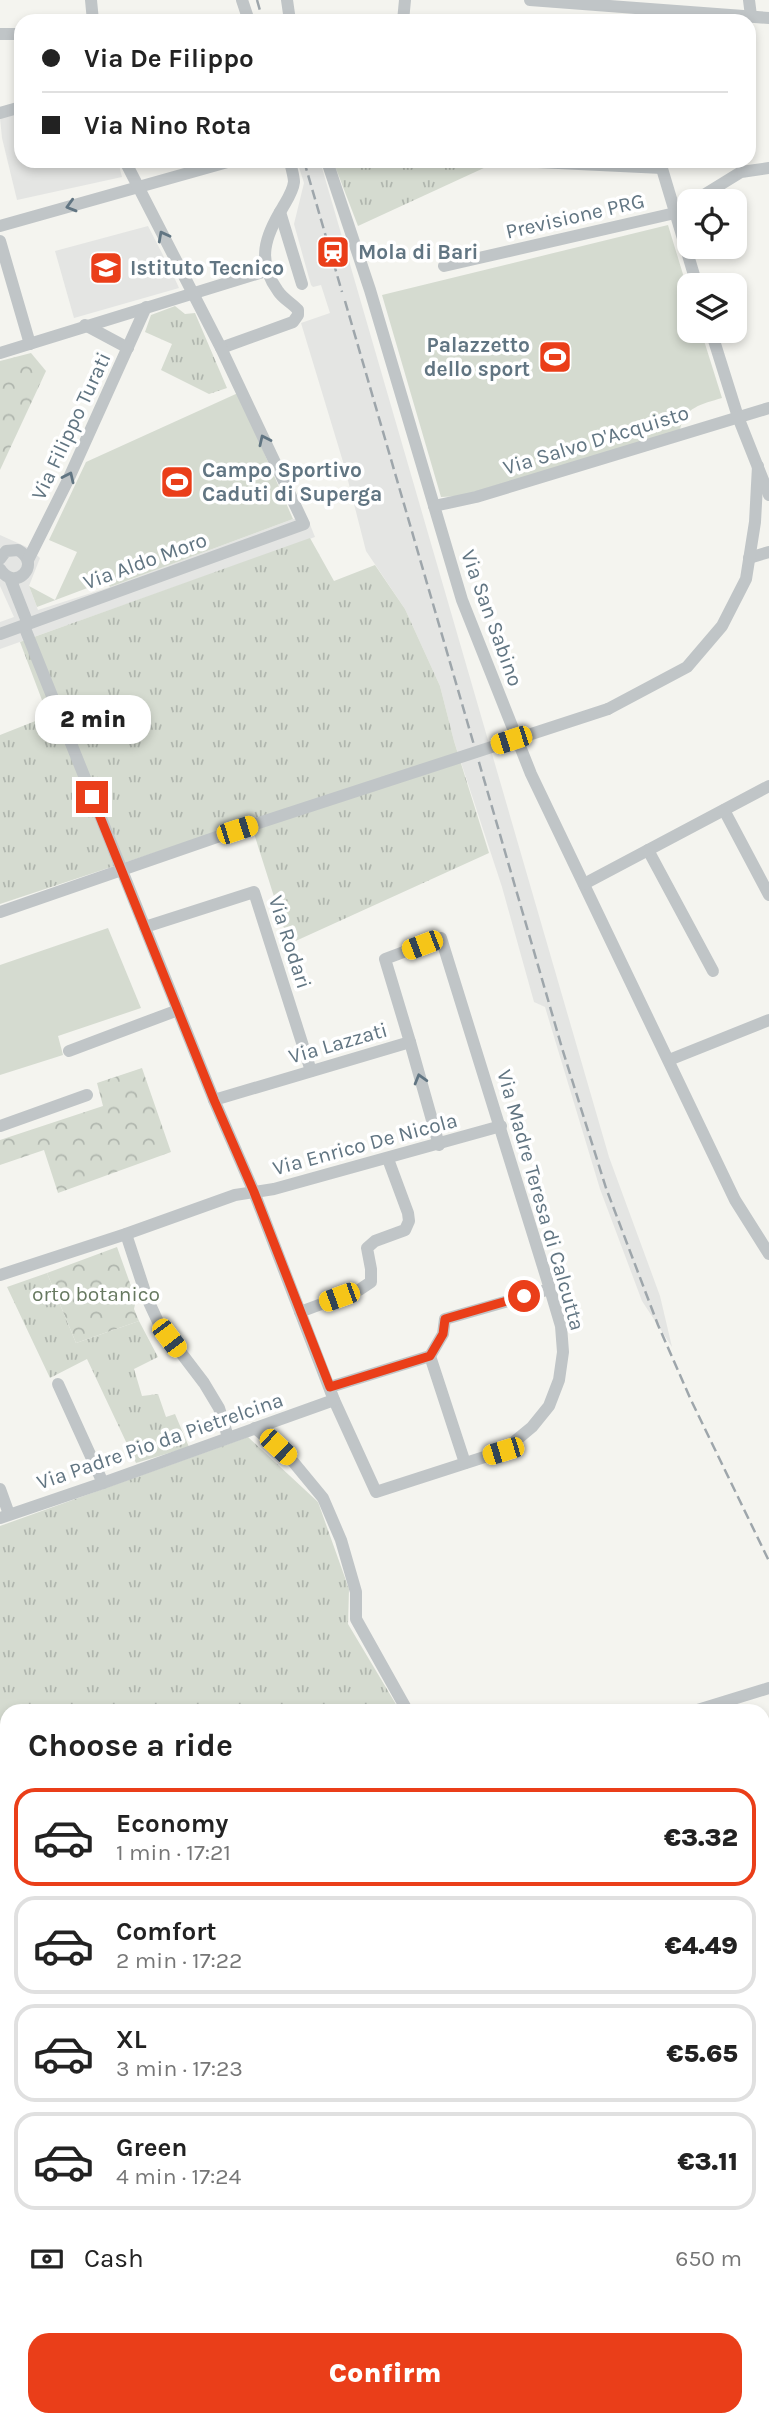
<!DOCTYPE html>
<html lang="en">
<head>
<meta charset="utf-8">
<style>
	body { margin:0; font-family:Karla,sans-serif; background:#f6f6f6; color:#222; height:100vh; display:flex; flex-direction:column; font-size:26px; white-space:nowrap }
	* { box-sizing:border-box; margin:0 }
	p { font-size:23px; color:#767676 }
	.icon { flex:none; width:38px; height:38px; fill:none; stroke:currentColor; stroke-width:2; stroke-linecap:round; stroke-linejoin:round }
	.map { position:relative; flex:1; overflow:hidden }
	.side { position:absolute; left:0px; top:1704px; width:770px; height:723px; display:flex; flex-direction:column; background:#fff; border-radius:21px 21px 0 0; box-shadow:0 4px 10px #0003 }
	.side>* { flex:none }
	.top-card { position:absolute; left:14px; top:14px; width:742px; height:154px; border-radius:21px; box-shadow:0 4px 10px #0003; display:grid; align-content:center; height:154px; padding:0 28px; background:#fff }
	.controls { position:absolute; left:677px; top:189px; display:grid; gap:14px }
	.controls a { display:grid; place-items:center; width:70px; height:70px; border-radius:14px; background:#fff; box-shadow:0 4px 10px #0003; font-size:35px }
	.end { position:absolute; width:32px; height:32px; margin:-16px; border:9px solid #ea3e19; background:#fff; box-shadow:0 0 0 4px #fff }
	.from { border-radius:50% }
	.bubble { position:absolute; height:49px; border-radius:21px; background:#fff; box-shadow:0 4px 10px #0003; font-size:23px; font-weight:800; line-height:49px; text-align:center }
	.car { position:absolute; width:21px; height:42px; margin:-21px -10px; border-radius:9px; box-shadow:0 0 5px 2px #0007; background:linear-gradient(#f5c518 24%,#345 0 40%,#f5c518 0 76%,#345 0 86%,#f5c518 0) }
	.top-card b { display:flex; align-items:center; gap:24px; height:66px; font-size:26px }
	.top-card b+b { border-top:2px solid #e0e0e0 }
	.top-card i { width:18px; height:18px; background:#222 }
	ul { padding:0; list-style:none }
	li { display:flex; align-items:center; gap:21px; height:98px; margin:0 14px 10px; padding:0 14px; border:4px solid #e0e0e0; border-radius:21px }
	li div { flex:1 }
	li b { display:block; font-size:26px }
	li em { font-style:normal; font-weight:800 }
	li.selected { border-color:#ea3e19 }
	li>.icon { width:63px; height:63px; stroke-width:1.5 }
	h2 { padding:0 28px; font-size:32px; line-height:84px }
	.pay { display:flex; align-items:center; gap:18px; height:77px; padding:0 28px; font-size:26px }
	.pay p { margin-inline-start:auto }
	.primary-button { display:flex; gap:14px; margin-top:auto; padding:14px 28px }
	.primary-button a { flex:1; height:80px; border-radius:21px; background:#ea3e19; color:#fff; font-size:28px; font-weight:800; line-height:80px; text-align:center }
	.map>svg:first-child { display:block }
	.built { fill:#e4e5e3 }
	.grass { fill:url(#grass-tufts) }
	.park { fill:url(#park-crowns) }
	.garden { fill:#d5dbd0 }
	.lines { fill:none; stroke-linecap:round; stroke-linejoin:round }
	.highway-casing { stroke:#b5b8bb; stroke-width:21 }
	.minor { stroke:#c0c5c7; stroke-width:12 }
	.highway { stroke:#fff; stroke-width:18 }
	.rail { stroke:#9ea6ab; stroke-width:2.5; stroke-dasharray:10 5; stroke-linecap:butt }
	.minor-bridge { stroke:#c0c5c7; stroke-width:12 }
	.oneway { stroke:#617582 }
	.route { stroke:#ea3e19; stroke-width:9 }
	.labels { text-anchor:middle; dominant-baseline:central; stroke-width:7; stroke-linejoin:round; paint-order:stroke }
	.street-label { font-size:21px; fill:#617582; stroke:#fff }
	.poi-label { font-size:21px; font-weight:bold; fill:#617582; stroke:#fff; text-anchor:start }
	.park-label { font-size:21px; fill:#677960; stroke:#fff }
</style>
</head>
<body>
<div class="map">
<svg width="769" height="2426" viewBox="0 0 769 2426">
	<defs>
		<pattern id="grass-tufts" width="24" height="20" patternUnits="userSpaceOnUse" patternTransform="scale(1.75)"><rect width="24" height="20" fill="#d5dbd0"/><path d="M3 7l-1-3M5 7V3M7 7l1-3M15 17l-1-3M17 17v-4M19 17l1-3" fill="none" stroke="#b0b6ae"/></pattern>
		<pattern id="park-crowns" width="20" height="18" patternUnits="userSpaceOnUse" patternTransform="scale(1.75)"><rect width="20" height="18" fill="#d5dbd0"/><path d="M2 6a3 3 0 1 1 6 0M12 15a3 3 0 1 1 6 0" fill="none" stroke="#b0b6ae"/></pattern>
	</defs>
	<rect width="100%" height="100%" fill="#f4f4ef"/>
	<g class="built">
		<path d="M 21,113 L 21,161 L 118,161 L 122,177 L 17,200 L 2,138 L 0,118 Z"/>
		<path d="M 297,161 L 320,161 L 609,1157 L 660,1296 L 672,1347 L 642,1301 L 600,1189 L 545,1007 L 534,1002 L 502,887 L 454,741 L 440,686 L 405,609 L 366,551 L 344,465 L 301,323 L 330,313 L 321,285 L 313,287 L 311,285 L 294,224 L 304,183 Z"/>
		<path d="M 148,226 L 165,259 L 161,267 L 164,275 L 174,277 L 179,288 L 74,318 L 55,251 Z"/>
		<path d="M 307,517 L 315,537 L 0,649 L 0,622 L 14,617 L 0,586 L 0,535 L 29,548 L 40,558 L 29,586 L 38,610 L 110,587 L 293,519 Z"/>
	</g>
	<g class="grass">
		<path d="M 333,161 L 486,167 L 358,226 Z"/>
		<path d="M 175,306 L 185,314 L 195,313 L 227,388 L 209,394 L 161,370 L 172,344 L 145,332 L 151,315 Z"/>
		<path d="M 310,538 L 334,581 L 375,565 L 405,609 L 440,686 L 454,741 L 489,853 L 289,944 L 250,821 L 0,904 L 0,735 L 48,716 L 20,642 Z"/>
		<path d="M 47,1273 L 76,1343 L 139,1321 L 158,1357 L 134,1369 L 142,1396 L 158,1394 L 166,1417 L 175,1414 L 189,1447 L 136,1463 L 87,1359 L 50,1378 L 7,1287 Z"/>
		<path d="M 248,1437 L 318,1502 L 349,1589 L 348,1624 L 400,1711 L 7,1712 L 7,1783 L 1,1785 L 7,1801 L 7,1846 L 0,1848 L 0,1526 Z"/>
	</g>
	<g class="park">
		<path d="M 31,353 L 46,371 L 0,470 L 0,361 Z"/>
		<path d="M 142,1068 L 171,1152 L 58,1193 L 44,1150 L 0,1165 L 0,1140 L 103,1106 L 97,1083 Z"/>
		<path d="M 117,1247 L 136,1300 L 134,1309 L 139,1321 L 76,1343 L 47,1273 Z"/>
	</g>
	<g class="garden">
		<path d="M 668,225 L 689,294 L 690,331 L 701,331 L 722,398 C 702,404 684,407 680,430 L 461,496 L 441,497 L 382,295 Z"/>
		<path d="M 238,393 L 293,519 L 110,587 L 106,581 L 37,607 L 29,586 L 55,600 L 77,552 L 49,540 L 86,462 Z"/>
		<path d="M 108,928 L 141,1008 L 58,1036 L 63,1055 L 0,1075 L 0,965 Z"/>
	</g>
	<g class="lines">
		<defs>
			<g id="highway">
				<path d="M 763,1980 L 769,1971"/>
				<path d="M 763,1999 L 769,1990"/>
				<path d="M 490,2426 L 493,2420"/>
				<path d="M 505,2426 L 508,2420"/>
			</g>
		</defs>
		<use href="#highway" class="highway-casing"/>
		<g class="minor">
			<path d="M 91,0 L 93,21"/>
			<path d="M 242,0 L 249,21"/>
			<path d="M 287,0 L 290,21"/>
			<path d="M 530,0 L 769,18"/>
			<path d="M 749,0 L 751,16"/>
			<path d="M 403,21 L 405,0"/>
			<path d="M 0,34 L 21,34"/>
			<path d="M 0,113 L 21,107"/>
			<path d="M 327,161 L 370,290 L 462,600 L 531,774 L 735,1200 L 769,1254"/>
			<path d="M 517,161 L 662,168"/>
			<path d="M 660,162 L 697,285"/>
			<path d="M 694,201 L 741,172 L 769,168"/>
			<path d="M 280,212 L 302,284"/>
			<path d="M 0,226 L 231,161"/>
			<path d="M 0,241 L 30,344"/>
			<path d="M 444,266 L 675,213 L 690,204"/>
			<path d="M 85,325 L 128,348"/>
			<path d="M 711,331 L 738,417 L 769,495"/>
			<path d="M 221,348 L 293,322 L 298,315 L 298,310 C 292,303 283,299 278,291 C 256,261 265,236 283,207 C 287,200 293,191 294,182 C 294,176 291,168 290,161"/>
			<path d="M 0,353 L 266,271"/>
			<path d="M 434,506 L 476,497 L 769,408"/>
			<path d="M 749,558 L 769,552"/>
			<path d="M 0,559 L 6,551 L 18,550 C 43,564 15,593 0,569"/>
			<path d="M 28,560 L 68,480 L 146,307"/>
			<path d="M 10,578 L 28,624"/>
			<path d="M 24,626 L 214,1100 L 254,1192 L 334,1400 L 376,1492 L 503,1451 L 532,1427 L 549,1406 L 559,1380 L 563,1352 L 561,1326 L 550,1289 L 441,938 L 385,959 L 410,1042"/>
			<path d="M 0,634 L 304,524 L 221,348 L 125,161"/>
			<path d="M 608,709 L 687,667 L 722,626 L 746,579 L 755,522 L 758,466"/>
			<path d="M 724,810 L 769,895"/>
			<path d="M 648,850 L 713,971"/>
			<path d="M 584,884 L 769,786"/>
			<path d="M 0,912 L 237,830"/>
			<path d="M 145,927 L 254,892 L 311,1071"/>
			<path d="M 69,1051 L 178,1010"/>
			<path d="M 669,1060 L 769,1020"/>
			<path d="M 214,1100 L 410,1042 L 439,1145"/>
			<path d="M 0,1126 L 87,1095"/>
			<path d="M 126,1234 L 147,1298 L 159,1324 L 204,1383 L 219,1408 L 228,1437"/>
			<path d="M 0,1275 L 126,1234 L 235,1195 L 274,1189 L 501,1126"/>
			<path d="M 300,1312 L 359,1290 L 371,1282 L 371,1269 L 367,1248 L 375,1241 L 405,1230 L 409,1221 L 408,1213 L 388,1159"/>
			<path d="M 430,1356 L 465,1463"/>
			<path d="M 58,1384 L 103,1483"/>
			<path d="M 330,1387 L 430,1356 L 443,1334 L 445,1319 L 550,1289"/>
			<path d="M 255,1428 L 290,1458 L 323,1498 L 341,1540 L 356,1592 L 356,1619 L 408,1712"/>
			<path d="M 0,1489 L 9,1514"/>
			<path d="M 0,1518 L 103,1483 L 334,1400"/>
			<path d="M 691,1712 L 769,1688"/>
			<path d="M 0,1939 L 7,1937"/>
			<path d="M 763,2043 L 769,2052"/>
			<path d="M 0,2061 L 7,2059"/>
			<path d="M 0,2204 L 7,2224"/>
			<path d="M 0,2256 L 7,2254"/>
			<path d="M 763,2305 L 769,2303"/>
			<path d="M 77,2420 L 79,2426"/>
			<path d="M 685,2420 L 688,2426"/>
			<path d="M 474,2426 L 477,2420"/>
		</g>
		<use href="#highway" class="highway"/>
		<g class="rail">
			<path d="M 257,0 L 263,21"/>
			<path d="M 304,161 L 342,292"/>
			<path d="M 345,301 L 562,1048 L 606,1188 L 658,1325 L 691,1400 L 769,1561"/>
		</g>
		<path class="minor-bridge" d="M 237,830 L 608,709"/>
	</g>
	<defs><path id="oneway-chevron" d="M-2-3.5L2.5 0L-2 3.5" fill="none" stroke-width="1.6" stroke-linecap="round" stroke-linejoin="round" transform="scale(1.75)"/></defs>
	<g class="oneway">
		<use href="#oneway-chevron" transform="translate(71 206) rotate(164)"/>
		<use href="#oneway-chevron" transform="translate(163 236) rotate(-118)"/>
		<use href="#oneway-chevron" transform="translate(264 440) rotate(-115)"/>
		<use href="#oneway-chevron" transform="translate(69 477) rotate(-65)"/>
		<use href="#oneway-chevron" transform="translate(420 1079) rotate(-106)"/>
	</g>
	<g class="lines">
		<path class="route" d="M 92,797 L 214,1100 L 254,1192 L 330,1387 L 430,1356 L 443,1334 L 445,1319 L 524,1296"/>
	</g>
	<defs>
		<symbol id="station-square" viewBox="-11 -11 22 22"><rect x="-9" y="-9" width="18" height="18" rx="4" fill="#ea3e19" stroke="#fff"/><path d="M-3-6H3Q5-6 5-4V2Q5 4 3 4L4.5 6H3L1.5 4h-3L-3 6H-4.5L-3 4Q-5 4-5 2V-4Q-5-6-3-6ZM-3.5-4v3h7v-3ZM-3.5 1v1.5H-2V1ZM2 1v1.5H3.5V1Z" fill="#fff"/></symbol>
		<symbol id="school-square" viewBox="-11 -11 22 22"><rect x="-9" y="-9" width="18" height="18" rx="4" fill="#ea3e19" stroke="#fff"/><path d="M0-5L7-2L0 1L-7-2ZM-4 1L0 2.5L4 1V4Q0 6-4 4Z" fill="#fff"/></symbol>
		<symbol id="stadium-square" viewBox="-11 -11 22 22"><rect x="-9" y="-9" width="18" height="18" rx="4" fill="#ea3e19" stroke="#fff"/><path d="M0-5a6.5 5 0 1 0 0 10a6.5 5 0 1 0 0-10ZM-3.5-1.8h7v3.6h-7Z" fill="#fff"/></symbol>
	</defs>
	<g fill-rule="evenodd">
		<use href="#station-square" x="314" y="233" width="38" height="38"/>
		<use href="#school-square" x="87" y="249" width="38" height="38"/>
		<use href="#stadium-square" x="536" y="338" width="38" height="38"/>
		<use href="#stadium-square" x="158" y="463" width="38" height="38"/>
	</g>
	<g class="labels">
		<g class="street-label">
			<text transform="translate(575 216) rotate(-13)">Previsione PRG</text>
			<text transform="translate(71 426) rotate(-65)">Via Filippo Turati</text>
			<text transform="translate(596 440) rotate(-17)">Via Salvo D'Acquisto</text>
			<text transform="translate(145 561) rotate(-20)">Via Aldo Moro</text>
			<text transform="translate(492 618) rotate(70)">Via San Sabino</text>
			<text transform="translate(290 942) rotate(72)">Via Rodari</text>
			<text transform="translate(338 1043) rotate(-16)">Via Lazzati</text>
			<text transform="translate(365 1144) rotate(-15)">Via Enrico De Nicola</text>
			<text transform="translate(541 1200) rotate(74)">Via Madre Teresa di Calcutta</text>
			<text transform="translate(160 1441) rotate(-19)">Via Padre Pio da Pietrelcina</text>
		</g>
		<g class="poi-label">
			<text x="358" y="252">Mola di Bari</text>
			<text x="130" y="268">Istituto Tecnico</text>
			<text x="530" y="345" text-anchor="end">Palazzetto<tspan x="530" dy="24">dello sport</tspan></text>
			<text x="202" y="470">Campo Sportivo<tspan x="202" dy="24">Caduti di Superga</tspan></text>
		</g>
		<g class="park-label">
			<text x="96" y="1294">orto botanico</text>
		</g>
	</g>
</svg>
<div class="controls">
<a><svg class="icon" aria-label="locate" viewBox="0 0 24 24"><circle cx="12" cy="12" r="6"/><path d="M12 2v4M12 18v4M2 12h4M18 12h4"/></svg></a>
<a><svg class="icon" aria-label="layers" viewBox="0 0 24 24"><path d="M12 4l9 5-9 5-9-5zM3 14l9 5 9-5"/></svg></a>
</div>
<i class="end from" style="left:524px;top:1296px"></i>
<i class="end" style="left:92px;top:797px"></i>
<div class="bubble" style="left:35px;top:695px;width:116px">2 min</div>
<i class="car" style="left:511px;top:740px;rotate:252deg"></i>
<i class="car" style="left:237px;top:830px;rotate:72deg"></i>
<i class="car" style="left:422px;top:945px;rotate:249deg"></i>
<i class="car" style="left:339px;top:1297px;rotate:250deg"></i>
<i class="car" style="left:169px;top:1338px;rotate:143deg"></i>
<i class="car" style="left:278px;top:1447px;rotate:133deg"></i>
<i class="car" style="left:503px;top:1451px;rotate:253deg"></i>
<div class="top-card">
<b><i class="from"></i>Via De Filippo</b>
<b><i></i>Via Nino Rota</b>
</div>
<section class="side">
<h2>Choose a ride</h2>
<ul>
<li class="selected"><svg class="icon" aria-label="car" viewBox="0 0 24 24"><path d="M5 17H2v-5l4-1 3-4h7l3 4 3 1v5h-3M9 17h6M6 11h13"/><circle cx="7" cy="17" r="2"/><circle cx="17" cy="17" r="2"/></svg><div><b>Economy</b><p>1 min · 17:21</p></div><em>€3.32</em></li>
<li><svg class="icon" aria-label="car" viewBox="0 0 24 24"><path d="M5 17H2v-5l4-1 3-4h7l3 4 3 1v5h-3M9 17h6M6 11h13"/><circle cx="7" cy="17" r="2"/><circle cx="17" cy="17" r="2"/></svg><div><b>Comfort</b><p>2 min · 17:22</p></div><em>€4.49</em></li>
<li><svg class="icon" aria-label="car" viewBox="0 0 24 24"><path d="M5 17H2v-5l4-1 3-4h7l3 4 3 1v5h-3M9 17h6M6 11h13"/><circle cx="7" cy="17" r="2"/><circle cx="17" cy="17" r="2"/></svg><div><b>XL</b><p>3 min · 17:23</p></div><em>€5.65</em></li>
<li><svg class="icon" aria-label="car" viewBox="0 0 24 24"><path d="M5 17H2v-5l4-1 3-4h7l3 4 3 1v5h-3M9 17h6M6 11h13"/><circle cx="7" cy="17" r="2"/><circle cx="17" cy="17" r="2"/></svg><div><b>Green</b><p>4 min · 17:24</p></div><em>€3.11</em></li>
</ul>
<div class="pay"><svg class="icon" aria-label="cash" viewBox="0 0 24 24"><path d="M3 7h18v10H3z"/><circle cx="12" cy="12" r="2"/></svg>Cash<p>650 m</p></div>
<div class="primary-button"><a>Confirm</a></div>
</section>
</div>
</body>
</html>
